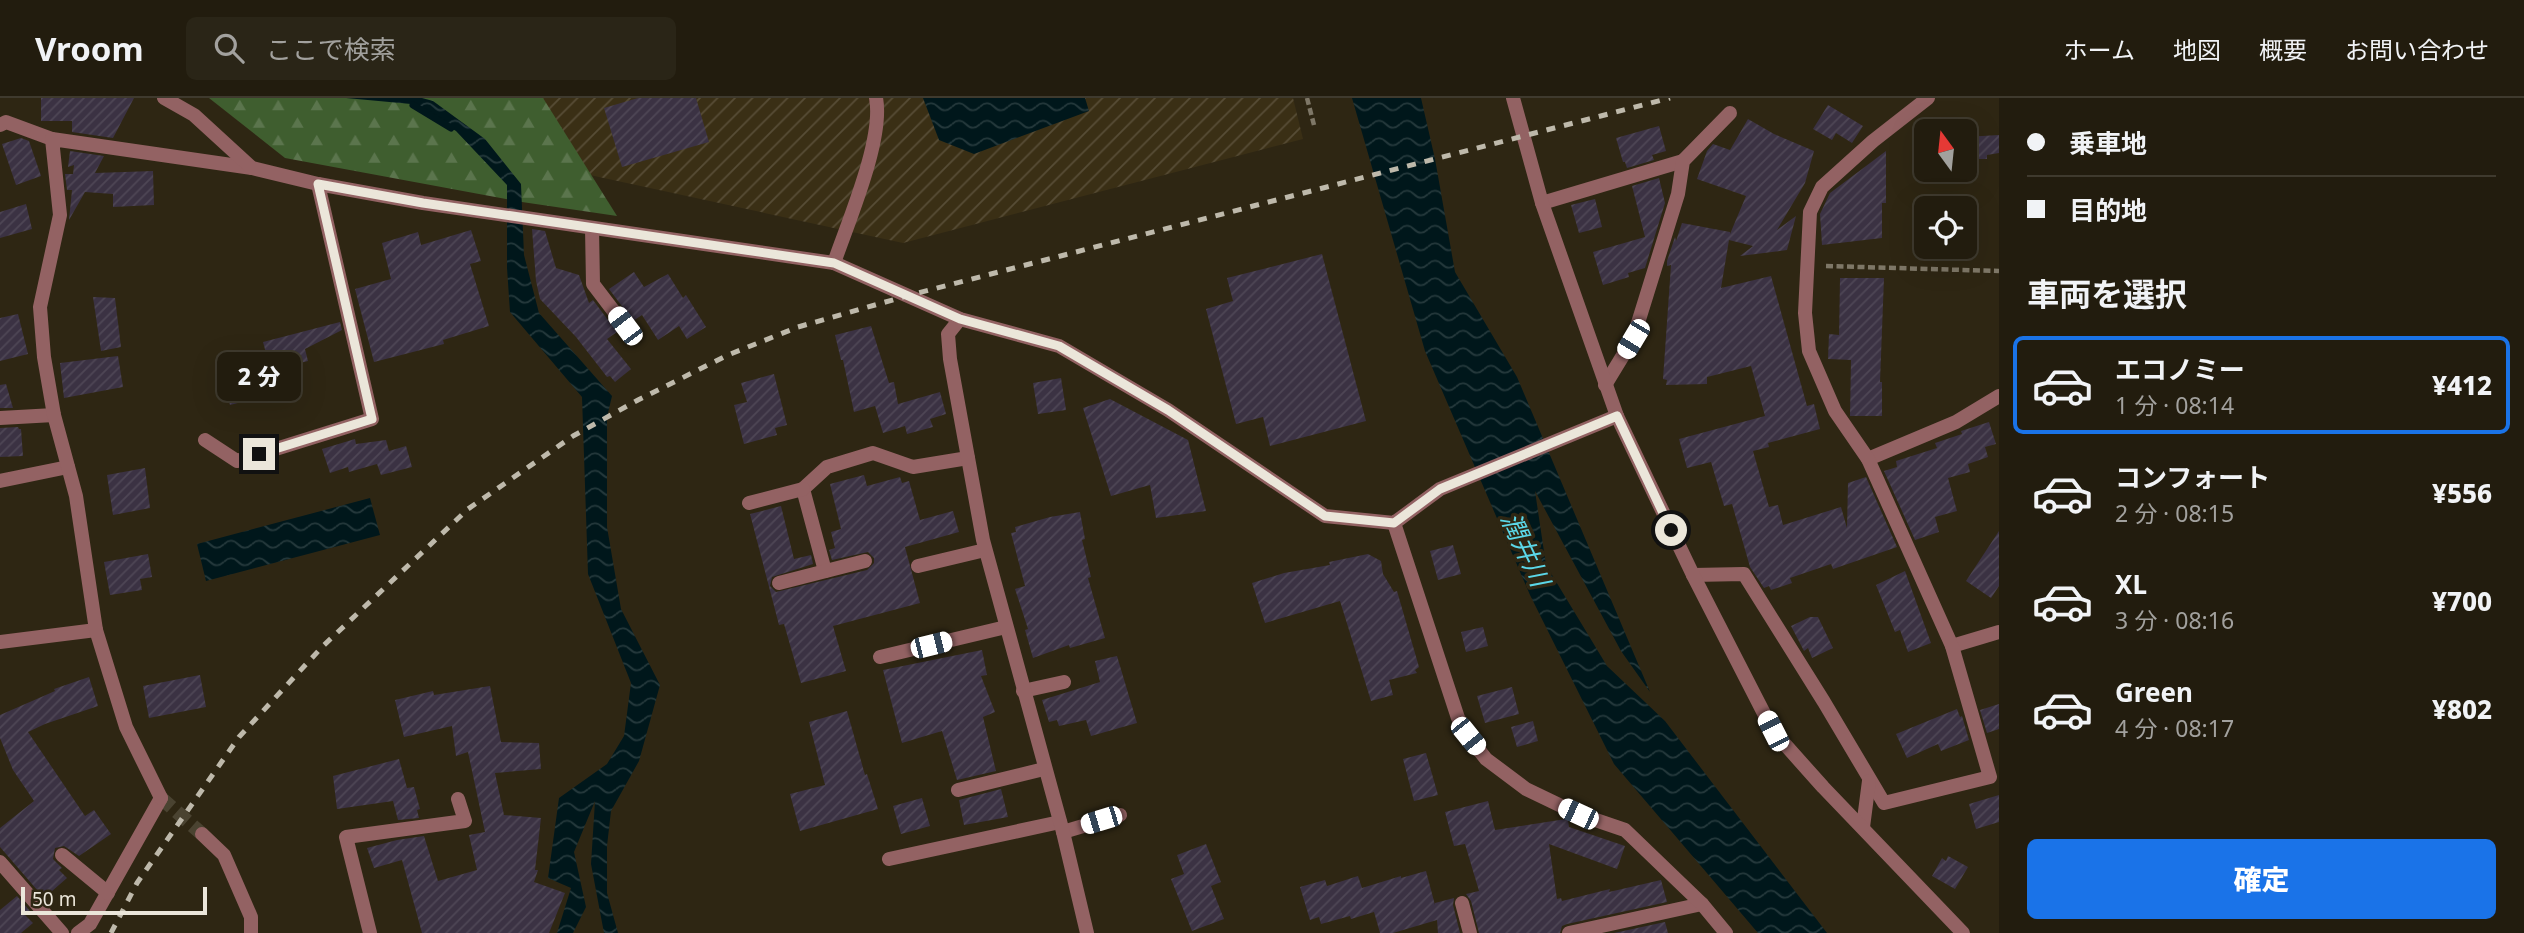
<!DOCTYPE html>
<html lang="ja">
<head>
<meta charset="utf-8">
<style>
	body { margin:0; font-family:"Noto Sans","Noto Sans JP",sans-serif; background:#2a2517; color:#f1f3f6; height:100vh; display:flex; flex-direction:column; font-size:26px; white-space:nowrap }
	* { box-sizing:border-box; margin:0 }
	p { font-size:23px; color:#a2a19e }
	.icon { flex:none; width:38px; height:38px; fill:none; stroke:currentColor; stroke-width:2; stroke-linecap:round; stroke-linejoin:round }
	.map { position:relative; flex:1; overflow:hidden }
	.side { display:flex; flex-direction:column; background:#221c0e; width:525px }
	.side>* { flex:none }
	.hud { display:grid; align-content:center; height:154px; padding:0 28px; background:#221c0e }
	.needle { width:46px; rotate:345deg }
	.tools { position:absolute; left:1914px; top:21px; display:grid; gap:14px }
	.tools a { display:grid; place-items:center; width:63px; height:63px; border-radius:10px; background:#221c0e; box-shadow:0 7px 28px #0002,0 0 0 2px #3f3a2e; font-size:35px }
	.scale { position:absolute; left:21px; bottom:18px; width:186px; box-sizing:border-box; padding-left:7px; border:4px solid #ebe6da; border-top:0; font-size:19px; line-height:24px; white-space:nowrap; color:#ebe6da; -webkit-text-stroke:5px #2e2613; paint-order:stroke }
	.end { position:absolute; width:32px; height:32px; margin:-16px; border:9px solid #ebe6da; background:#111; box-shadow:0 0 0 4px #111 }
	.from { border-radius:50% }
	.bubble { position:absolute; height:49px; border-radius:10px; background:#221c0e; box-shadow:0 7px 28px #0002,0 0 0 2px #3f3a2e; font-size:23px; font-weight:800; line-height:49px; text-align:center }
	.car { position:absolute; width:21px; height:42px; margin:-21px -10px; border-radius:9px; box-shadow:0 0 5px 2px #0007; background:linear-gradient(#fff 24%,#345 0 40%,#fff 0 76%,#345 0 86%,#fff 0) }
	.hud b { display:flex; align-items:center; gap:24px; height:66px; font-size:26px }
	.hud b+b { border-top:2px solid #3f3a2e }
	.hud i { width:18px; height:18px; background:#f1f3f6 }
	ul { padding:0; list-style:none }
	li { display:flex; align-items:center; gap:21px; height:98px; margin:0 14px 10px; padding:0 14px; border:4px solid transparent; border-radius:10px }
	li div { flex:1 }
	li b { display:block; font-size:26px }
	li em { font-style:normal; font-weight:800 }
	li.on { border-color:#1a73e8 }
	li>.icon { width:63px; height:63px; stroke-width:1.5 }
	h2 { padding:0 28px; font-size:32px; line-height:84px }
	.cta { display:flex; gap:14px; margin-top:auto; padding:14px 28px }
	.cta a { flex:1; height:80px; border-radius:10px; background:#1a73e8; color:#fff; font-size:28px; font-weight:800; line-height:80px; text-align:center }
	header { display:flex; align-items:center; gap:42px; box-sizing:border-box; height:98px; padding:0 35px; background:#221c0e; border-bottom:2px solid #3f3a2e }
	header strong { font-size:33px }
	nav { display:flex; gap:38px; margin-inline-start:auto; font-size:24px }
	.search { width:490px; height:63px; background:#2a2517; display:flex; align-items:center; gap:18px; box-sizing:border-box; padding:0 24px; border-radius:10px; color:#a2a19e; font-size:26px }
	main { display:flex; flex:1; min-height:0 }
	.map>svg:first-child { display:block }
	.industrial { fill:url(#industrial-furrows) }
	.forest { fill:url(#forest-firs) }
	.water { fill:url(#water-waves) }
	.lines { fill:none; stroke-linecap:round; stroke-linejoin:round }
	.stream { stroke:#00171b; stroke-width:7 }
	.building { fill:url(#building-hatch) }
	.minor-tunnel { stroke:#4a4331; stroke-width:14; stroke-dasharray:14 7; stroke-linecap:butt }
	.path { stroke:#7e7767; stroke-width:4.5; stroke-dasharray:7 3.5; stroke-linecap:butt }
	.service { stroke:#936263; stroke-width:14 }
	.minor { stroke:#936263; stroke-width:14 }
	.tertiary { stroke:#936263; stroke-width:14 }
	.rail { stroke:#beb9ab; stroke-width:5; stroke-dasharray:9 9; stroke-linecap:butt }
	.route { stroke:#ebe6da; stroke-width:9 }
	.labels { text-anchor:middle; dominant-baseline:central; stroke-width:7; stroke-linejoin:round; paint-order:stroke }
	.water-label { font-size:26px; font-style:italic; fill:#5bd7e8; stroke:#2e2613 }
</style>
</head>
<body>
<header>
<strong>Vroom</strong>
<div class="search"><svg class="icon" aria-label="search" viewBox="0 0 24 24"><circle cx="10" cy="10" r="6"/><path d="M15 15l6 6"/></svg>ここで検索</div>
<nav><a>ホーム</a><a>地図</a><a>概要</a><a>お問い合わせ</a></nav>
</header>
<main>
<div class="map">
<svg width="1999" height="835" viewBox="0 0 1999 835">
	<defs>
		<pattern id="industrial-furrows" width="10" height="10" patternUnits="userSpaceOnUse" patternTransform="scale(1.75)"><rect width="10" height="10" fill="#3a2f15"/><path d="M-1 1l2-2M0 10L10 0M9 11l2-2" fill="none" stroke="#574d36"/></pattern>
		<pattern id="forest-firs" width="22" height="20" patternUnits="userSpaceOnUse" patternTransform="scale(1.75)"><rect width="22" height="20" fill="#3f5e2f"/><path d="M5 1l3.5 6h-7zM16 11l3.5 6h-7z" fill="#5b754d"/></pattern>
		<pattern id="water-waves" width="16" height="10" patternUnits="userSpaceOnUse" patternTransform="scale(1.75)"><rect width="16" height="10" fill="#00171b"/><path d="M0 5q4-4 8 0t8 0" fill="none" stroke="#25393c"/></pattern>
		<pattern id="building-hatch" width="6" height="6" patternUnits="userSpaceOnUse" patternTransform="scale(1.75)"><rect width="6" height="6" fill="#3b3243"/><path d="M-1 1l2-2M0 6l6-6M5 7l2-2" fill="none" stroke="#4e4655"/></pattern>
	</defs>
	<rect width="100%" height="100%" fill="#2e2613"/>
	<path class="industrial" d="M 333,0 L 1293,0 L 1303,41 L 903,145 L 493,56 Z"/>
	<path class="forest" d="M 209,0 L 543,0 L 617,118 L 522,104 L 285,60 Z"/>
	<g class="water">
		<path d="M 346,0 L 422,0 L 433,3 L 485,41 L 521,86 L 524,157 L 539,215 L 612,298 L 607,319 L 607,429 L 621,511 L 660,587 L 639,663 L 611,713 L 607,748 L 607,795 L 618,835 L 604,835 L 591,766 L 595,703 L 574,754 L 586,809 L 573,835 L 557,835 L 571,790 L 548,780 L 559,700 L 607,666 L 624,638 L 631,585 L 588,476 L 582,299 L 510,214 L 507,170 L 507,87 L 456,33 L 411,6 Z"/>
		<path d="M 923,0 L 1085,0 L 1089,13 L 974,56 L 939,42 Z"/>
		<path d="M 1352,0 L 1421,0 L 1435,61 L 1455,174 L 1517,279 L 1650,594 L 1621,553 L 1535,393 L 1546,467 L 1607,568 L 1665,623 L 1827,835 L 1758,835 L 1614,666 L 1530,497 L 1425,253 Z"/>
		<path d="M 370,400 L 380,437 L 206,483 L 197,446 Z"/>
	</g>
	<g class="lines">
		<path class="stream" d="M 413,7 L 451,30"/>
	</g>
	<g class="building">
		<path d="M 41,0 L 134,0 L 113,40 L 72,34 L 72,23 L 41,23 Z"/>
		<path d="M 638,0 L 696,0 L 709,44 L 622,69 L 604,10 Z"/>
		<path d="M 1828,7 L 1863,28 L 1852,45 L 1836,35 L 1832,42 L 1813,31 Z"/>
		<path d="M 1748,21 L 1774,36 L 1814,53 L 1805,85 L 1777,132 L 1796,118 L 1787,152 L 1740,158 L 1753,148 L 1729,142 L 1721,190 L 1771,178 L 1807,308 L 1814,306 L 1820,331 L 1768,345 L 1769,349 L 1753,353 L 1769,409 L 1778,407 L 1783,427 L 1841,409 L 1847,430 L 1848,385 L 1866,379 L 1897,449 L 1833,471 L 1831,466 L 1790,480 L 1792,485 L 1771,492 L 1769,488 L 1764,490 L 1750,469 L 1732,406 L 1724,408 L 1711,364 L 1687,370 L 1679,341 L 1765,318 L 1751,268 L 1707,279 L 1707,286 L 1666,287 L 1667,282 L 1663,281 L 1671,167 L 1667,168 L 1667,163 L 1675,139 L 1676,143 L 1682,125 L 1730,134 L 1730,136 L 1746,98 L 1697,81 L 1707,53 L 1713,46 L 1730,52 Z"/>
		<path d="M 1659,28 L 1666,53 L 1652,57 L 1654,62 L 1627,70 L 1625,64 L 1623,64 L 1616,40 Z"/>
		<path d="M 1999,37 L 1999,55 L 1987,57 L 1987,61 L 1965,61 L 1965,39 Z"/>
		<path d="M 21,40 L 29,43 L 41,78 L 16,87 L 2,46 Z"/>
		<path d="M 70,53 L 104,58 L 95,75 L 153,73 L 154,107 L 113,109 L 113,96 L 85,94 L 69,122 L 72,92 L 67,92 L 65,76 L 73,76 L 74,67 L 68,69 Z"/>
		<path d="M 1886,53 L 1886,105 L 1882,105 L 1882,140 L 1822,147 L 1820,116 L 1830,95 Z"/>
		<path d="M 1659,80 L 1665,105 L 1645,170 L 1628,175 L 1629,179 L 1603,187 L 1593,154 L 1645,139 L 1632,88 Z"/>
		<path d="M 1595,101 L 1602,129 L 1579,135 L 1571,107 Z"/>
		<path d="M 26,106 L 32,131 L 0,140 L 0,114 Z"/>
		<path d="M 532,131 L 545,133 L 556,170 L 579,177 L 589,205 L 593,202 L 617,234 L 607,241 L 631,271 L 615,284 L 610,278 L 607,279 L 576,239 L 540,201 L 536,183 Z"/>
		<path d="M 471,132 L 481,163 L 470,166 L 489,228 L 443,242 L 444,246 L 374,264 L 355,191 L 391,181 L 382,145 L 418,134 L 421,147 Z"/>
		<path d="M 1322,156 L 1366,323 L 1270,348 L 1263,319 L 1236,326 L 1206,211 L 1233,203 L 1227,180 Z"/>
		<path d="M 634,174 L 644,189 L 668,176 L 683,200 L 686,197 L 706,229 L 687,241 L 679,228 L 658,242 L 642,217 L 633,223 L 609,191 Z"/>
		<path d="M 1840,180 L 1884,180 L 1880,284 L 1882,284 L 1882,318 L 1850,318 L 1851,262 L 1828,261 L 1829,236 L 1839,237 Z"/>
		<path d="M 93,199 L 115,200 L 121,249 L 101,253 Z"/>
		<path d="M 18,216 L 28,256 L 0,263 L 0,220 Z"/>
		<path d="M 340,224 L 342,232 L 305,251 L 308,263 L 296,266 L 298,274 L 273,281 L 263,244 Z"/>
		<path d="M 871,228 L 889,285 L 894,284 L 898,306 L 940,294 L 946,316 L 930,321 L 933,329 L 907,336 L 905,328 L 883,335 L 875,308 L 854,314 L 843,262 L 841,262 L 835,237 Z"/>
		<path d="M 118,258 L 123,289 L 64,300 L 60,265 Z"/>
		<path d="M 262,274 L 268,297 L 230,307 L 224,285 Z"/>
		<path d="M 774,276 L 787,327 L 775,330 L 777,337 L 744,346 L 734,307 L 747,304 L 741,285 Z"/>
		<path d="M 1061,280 L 1066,312 L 1038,316 L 1033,285 Z"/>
		<path d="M 6,286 L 13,310 L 0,310 L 0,287 Z"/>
		<path d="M 1110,301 L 1188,342 L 1206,413 L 1156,420 L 1150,387 L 1111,398 L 1083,310 Z"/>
		<path d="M 1989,324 L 1996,346 L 1985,349 L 1988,359 L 1968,366 L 1970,374 L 1948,380 L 1957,413 L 1935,419 L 1939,434 L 1915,442 L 1884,373 L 1897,369 L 1896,363 L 1937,350 L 1935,345 L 1962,336 L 1961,333 Z"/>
		<path d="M 18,329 L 19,331 L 21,331 L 23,358 L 0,359 L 0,330 Z"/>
		<path d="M 355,341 L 356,346 L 386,342 L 389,353 L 406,348 L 412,369 L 381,377 L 377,366 L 349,374 L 348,369 L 330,375 L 322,351 Z"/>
		<path d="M 145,370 L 150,410 L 113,417 L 107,377 Z"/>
		<path d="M 864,377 L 867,388 L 900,379 L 902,385 L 909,383 L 920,422 L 953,413 L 959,434 L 905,449 L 920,505 L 833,528 L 846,573 L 801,585 L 784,526 L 779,527 L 750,416 L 781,408 L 794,461 L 811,457 L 813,466 L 772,479 L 770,488 L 776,494 L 867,472 L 874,465 L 874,460 L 868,454 L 832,462 L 829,452 L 835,450 L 831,434 L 841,431 L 830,386 Z"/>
		<path d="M 1080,414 L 1085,441 L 1082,442 L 1091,479 L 1088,480 L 1105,540 L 1070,550 L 1069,547 L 1033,560 L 1025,532 L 1028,531 L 1015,491 L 1025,488 L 1011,435 L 1016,434 L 1015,429 L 1050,419 Z"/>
		<path d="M 1999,433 L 1999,488 L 1991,500 L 1966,483 Z"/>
		<path d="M 1453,447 L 1461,476 L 1438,482 L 1430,453 Z"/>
		<path d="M 148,456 L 152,479 L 140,481 L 142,492 L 110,497 L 104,464 Z"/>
		<path d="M 1368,456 L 1381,463 L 1383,476 L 1394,494 L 1397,493 L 1419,569 L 1415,572 L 1417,575 L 1389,582 L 1393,597 L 1371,603 L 1340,503 L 1265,525 L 1252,485 L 1284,475 L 1330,467 L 1329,464 Z"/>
		<path d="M 1905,473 L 1931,545 L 1908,554 L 1900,532 L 1895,534 L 1876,487 Z"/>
		<path d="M 1810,519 L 1818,519 L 1833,550 L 1812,560 L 1808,550 L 1804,553 L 1791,528 Z"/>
		<path d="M 1483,529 L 1488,548 L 1466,554 L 1461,534 Z"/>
		<path d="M 982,552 L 987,577 L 981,578 L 995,614 L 983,619 L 996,673 L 957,682 L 942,633 L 902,645 L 883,572 Z"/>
		<path d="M 1117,558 L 1137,625 L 1091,638 L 1086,622 L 1059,628 L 1057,622 L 1049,624 L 1042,602 L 1100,584 L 1095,563 Z"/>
		<path d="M 200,577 L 206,609 L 149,620 L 143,588 Z"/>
		<path d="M 89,579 L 98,608 L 45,626 L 28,634 L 85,718 L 94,712 L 111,736 L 79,758 L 64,748 L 55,750 L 53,761 L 62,770 L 59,772 L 67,780 L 44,800 L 0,749 L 0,730 L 34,703 L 13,672 L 0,640 L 0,617 L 55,593 L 54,591 Z"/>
		<path d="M 490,588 L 501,644 L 539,645 L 541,671 L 495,675 L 504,717 L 541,720 L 535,772 L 538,772 L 534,784 L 565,795 L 549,835 L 422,835 L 402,762 L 374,770 L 367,750 L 397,742 L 424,738 L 438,783 L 477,772 L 469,737 L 485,734 L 468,654 L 456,658 L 452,628 L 404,639 L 395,602 L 433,593 L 434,597 Z"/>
		<path d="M 1512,589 L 1519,616 L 1485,625 L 1477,598 Z"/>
		<path d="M 1999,606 L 1999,631 L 1987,635 L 1980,612 Z"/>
		<path d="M 1957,611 L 1960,619 L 1962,618 L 1969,642 L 1941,653 L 1938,646 L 1907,660 L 1896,636 Z"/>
		<path d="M 847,613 L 865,677 L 867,676 L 878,711 L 800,733 L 790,696 L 825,687 L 809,624 Z"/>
		<path d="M 1533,623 L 1538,643 L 1517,649 L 1511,629 Z"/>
		<path d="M 1426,655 L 1438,697 L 1414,703 L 1403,661 Z"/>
		<path d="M 399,661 L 407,690 L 414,689 L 420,711 L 417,712 L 419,720 L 398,722 L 393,703 L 337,711 L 333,678 Z"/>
		<path d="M 1001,691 L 1008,719 L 964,727 L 959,702 Z"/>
		<path d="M 1999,697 L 1999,724 L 1976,731 L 1969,706 Z"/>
		<path d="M 922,700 L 930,728 L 901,736 L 893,708 Z"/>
		<path d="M 1488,703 L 1495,732 L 1566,721 L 1568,722 L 1569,729 L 1625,748 L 1617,771 L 1549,746 L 1557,801 L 1561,800 L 1562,803 L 1610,791 L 1609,794 L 1661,782 L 1667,804 L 1567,826 L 1562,828 L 1560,835 L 1479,835 L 1471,803 L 1466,796 L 1479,793 L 1465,746 L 1454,748 L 1445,714 Z"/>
		<path d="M 1206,746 L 1221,784 L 1211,788 L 1224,821 L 1192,833 L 1171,781 L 1184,776 L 1177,757 Z"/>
		<path d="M 1948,758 L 1968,769 L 1955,791 L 1932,778 L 1942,760 L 1946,763 Z"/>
		<path d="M 1426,773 L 1435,807 L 1435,805 L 1454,800 L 1453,807 L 1460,835 L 1438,835 L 1437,822 L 1393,835 L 1380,835 L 1374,814 L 1351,821 L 1350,818 L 1321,826 L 1319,819 L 1310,822 L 1300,789 L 1325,782 L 1327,788 L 1358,778 L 1362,790 L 1401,778 L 1401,780 Z"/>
		<path d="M 17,798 L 30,813 L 25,817 L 33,825 L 21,835 L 0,835 L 0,812 Z"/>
		<path d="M 1665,824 L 1668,835 L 1614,835 Z"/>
	</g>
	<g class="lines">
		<path class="minor-tunnel" d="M 161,700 L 202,736"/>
		<g class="path">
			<path d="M 1307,0 L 1314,27"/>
			<path d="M 1826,168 L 1999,173"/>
		</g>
		<g class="service">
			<path d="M 834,165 C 848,124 884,41 876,0"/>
			<path d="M 918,468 L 985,452"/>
			<path d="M 825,473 L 803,391 L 827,369 L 873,355 L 913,369 L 968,360"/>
			<path d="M 779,485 L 865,463"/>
			<path d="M 1952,548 L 1999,534"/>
			<path d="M 880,559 L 1006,529"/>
			<path d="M 1023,593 L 1064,584"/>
			<path d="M 958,692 L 1044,671"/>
			<path d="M 1063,734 L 1120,717"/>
			<path d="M 889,761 L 1060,724"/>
			<path d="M 78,835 L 90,826 L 161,700"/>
			<path d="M 1569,835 L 1702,806"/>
		</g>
		<g class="minor">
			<path d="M 0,27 L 6,24 L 52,41"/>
			<path d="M 1542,105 L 1683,63"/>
			<path d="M 592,130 L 593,186 L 625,228"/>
			<path d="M 834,165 L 960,221 L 1059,248 L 1168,312 L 1325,418 L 1394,425 L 1440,391 L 1617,318"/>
			<path d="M 960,221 L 948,236 L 950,261 L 983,442 L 1063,734 L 1087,835"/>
			<path d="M 1605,287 L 1633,241 L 1678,96 L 1683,63 L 1730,15"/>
			<path d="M 0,320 L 54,317"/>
			<path d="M 205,342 L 237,363 L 372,321 L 318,86"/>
			<path d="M 1868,361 L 1956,324 L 1999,298"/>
			<path d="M 0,383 L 68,369"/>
			<path d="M 749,405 L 803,391"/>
			<path d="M 1394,425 L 1458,620 L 1468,638 L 1486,661 L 1526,691 L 1578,716 L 1625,732 L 1702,806 L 1726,835"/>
			<path d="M 1693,477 L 1744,476 L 1824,604 L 1884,705 L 1990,679 L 1952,548 L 1868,361 L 1835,313 L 1809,253 L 1805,215 L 1810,114 L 1822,89 L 1873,43 L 1928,0"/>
			<path d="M 0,544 L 96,532"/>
			<path d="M 161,700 L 126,629 L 96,532 L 76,398 L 54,317 L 44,259 L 40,209 L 60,117 L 52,41 L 252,70"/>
			<path d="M 1863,729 L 1869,683"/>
			<path d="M 202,736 L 224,757 L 251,819 L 251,835"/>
			<path d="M 62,757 L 108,795"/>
			<path d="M 0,764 L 62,835"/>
			<path d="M 1462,805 L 1470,835"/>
			<path d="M 370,835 L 346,739 L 465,723 L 458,701"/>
		</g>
		<g class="tertiary">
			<path d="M 164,0 L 194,17 L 252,70 L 318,86 L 423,105 L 834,165"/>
			<path d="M 1513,0 L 1542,105 L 1617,318 L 1693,477 L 1773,633 L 1823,689 L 1963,835"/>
		</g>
		<path class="rail" d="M 111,835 L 137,785 L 239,639 L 322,549 L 468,411 L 573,338 L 638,302 L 728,257 L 798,229 L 910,197 L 1670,0"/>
	</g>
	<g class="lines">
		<path class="route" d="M 259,356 L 372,321 L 318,86 L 423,105 L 834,165 L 960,221 L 1059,248 L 1168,312 L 1325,418 L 1394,425 L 1440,391 L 1617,318 L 1671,432"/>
	</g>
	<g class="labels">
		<g class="water-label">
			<text transform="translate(1526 451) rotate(65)">潤井川</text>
		</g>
	</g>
</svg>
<div class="tools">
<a><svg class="needle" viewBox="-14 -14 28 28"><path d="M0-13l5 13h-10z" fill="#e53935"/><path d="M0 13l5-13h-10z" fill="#a2a19e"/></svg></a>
<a><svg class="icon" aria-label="locate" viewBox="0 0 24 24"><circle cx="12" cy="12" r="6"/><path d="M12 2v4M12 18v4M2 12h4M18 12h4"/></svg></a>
</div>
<div class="scale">50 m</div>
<i class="end from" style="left:1671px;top:432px"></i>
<i class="end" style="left:259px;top:356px"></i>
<div class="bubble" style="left:217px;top:254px;width:84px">2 分</div>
<i class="car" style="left:625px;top:228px;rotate:323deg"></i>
<i class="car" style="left:1633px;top:241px;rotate:211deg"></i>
<i class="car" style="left:931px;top:547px;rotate:76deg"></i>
<i class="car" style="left:1773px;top:633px;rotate:333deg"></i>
<i class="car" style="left:1468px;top:638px;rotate:141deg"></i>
<i class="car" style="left:1578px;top:716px;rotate:295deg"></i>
<i class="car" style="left:1101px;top:722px;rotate:253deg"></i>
</div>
<section class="side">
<div class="hud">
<b><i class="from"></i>乗車地</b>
<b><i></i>目的地</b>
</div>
<h2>車両を選択</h2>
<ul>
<li class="on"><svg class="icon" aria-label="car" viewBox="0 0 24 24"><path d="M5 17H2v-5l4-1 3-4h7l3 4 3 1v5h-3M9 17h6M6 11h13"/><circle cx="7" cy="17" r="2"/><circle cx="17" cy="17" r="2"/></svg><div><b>エコノミー</b><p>1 分 · 08:14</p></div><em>¥412</em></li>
<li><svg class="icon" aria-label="car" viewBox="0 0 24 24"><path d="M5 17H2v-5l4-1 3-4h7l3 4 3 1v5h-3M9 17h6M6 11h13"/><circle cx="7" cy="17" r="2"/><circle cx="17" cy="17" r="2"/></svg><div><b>コンフォート</b><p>2 分 · 08:15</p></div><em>¥556</em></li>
<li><svg class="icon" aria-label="car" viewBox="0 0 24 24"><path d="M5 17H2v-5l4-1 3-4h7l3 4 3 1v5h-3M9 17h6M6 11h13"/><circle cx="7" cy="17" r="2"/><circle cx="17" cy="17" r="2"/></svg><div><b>XL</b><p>3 分 · 08:16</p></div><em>¥700</em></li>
<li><svg class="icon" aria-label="car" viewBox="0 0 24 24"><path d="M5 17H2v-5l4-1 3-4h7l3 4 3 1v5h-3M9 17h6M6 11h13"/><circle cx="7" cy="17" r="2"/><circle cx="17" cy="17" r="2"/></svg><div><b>Green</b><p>4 分 · 08:17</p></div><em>¥802</em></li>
</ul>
<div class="cta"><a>確定</a></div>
</section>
</main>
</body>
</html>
